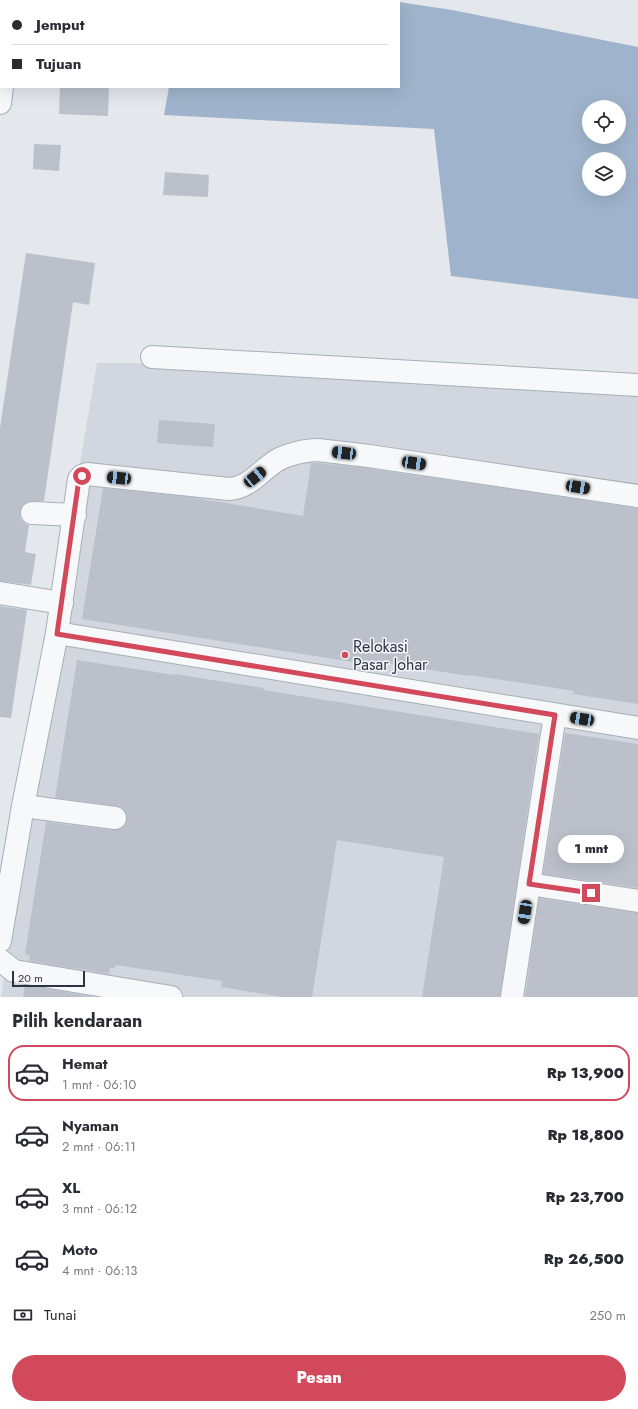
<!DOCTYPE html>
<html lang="id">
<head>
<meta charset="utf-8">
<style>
	body { margin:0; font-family:Jost,sans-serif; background:#f7f7f7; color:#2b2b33; height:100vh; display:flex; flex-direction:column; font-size:15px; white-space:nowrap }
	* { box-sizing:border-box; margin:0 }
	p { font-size:13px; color:#7c7c81 }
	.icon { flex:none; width:22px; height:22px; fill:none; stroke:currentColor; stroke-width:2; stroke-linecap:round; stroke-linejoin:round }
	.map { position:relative; height:997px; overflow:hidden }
	.sheet { display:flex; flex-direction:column; background:#fff; flex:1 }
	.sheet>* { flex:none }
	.banner { position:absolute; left:0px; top:0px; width:400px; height:88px; box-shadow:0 4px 16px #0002; display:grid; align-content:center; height:88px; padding:0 12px; background:#fff }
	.controls { position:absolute; left:582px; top:100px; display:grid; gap:8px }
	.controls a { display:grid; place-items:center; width:44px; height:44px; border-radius:50%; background:#fff; box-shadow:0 4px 16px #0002; font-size:20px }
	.scale { position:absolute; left:12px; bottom:10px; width:73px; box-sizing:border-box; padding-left:4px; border:2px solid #2b3445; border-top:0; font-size:11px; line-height:14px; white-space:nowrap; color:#2b3445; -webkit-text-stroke:3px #f4f6f9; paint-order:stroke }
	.end { position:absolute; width:18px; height:18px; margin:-9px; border:5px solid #d1495b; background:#fff; box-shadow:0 0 0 2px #fff }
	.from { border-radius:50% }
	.bubble { position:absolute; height:28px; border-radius:14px; background:#fff; box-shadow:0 4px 16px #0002; font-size:13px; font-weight:800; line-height:28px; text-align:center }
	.car { position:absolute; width:12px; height:24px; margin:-12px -6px; border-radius:5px; box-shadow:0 0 3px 1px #0007; background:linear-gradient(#222 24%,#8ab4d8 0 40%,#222 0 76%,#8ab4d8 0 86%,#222 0) }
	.banner b { display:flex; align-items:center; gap:14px; height:38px; font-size:15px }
	.banner b+b { border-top:1px solid #e1e1e2 }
	.banner i { width:10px; height:10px; background:#2b2b33 }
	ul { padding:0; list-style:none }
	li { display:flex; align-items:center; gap:12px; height:56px; margin:0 8px 6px; padding:0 4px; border:2px solid transparent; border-radius:16px }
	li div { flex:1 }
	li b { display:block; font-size:15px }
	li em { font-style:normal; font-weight:800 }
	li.selected { border-color:#d1495b }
	li>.icon { width:36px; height:36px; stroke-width:1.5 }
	h2 { padding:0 12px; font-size:18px; line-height:48px }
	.pay { display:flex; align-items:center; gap:10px; height:44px; padding:0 12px; font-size:15px }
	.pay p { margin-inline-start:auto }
	.cta { display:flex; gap:8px; margin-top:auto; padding:8px 12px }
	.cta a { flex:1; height:46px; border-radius:24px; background:#d1495b; color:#fff; font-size:16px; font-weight:800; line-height:46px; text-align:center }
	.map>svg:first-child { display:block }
	.built { fill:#d2d6de }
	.water { fill:#9fb4cc; fill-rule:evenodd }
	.building { fill:#bbc0ca }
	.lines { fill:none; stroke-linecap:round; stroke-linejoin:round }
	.minor-casing { stroke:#a9aeb7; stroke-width:24 }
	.minor { stroke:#f7f8fa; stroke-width:22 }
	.route { stroke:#d1495b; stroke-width:5 }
	.poi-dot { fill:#d1495b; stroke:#f4f6f9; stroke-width:1.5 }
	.labels { text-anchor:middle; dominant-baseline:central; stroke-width:3; stroke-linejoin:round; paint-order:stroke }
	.poi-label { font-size:16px; fill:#2b3445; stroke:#f4f6f9; text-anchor:start }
</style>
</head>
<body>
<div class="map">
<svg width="638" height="997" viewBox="0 0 638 997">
	<rect width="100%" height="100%" fill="#e4e7ec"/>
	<path class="built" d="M 97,363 L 277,363 L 638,393 L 638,997 L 1,997 L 32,804 L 73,505 Z"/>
	<g class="water">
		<path d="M 184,0 L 382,0 L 389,1 L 184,1 Z"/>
		<path d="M 399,2 L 452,10 L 638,47 L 638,299 L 451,276 L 434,129 L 164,115 L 169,87 L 399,87 ZM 589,107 L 619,107 L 619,137 L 589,137 ZM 589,159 L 619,159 L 619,189 L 589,189 Z"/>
	</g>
	<g class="building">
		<path d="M 60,87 L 109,87 L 108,116 L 59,114 Z"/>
		<path d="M 34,144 L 61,145 L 59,171 L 33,169 Z"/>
		<path d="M 165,172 L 209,175 L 208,197 L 163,195 Z"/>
		<path d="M 26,253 L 95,263 L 89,305 L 73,302 L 44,501 L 27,502 L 22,506 L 20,512 L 21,519 L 25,523 L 29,525 L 25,552 L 36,554 L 31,585 L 0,581 L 0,428 Z"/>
		<path d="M 159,420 L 215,424 L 213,447 L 157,443 Z"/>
		<path d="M 311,463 L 318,463 L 367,468 L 638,508 L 638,704 L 573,694 L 574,691 L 470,675 L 469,676 L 366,660 L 365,664 L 82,619 L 103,488 L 190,497 L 303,516 Z"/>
		<path d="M 0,606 L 27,610 L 11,718 L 0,717 Z"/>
		<path d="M 77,660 L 174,675 L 174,674 L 264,688 L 263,690 L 539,734 L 500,997 L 422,997 L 444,857 L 337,840 L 312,997 L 282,997 L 221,987 L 222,981 L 116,965 L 115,968 L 110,968 L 109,974 L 29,961 L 30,955 L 25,954 L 46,822 L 113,830 L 120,829 L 125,825 L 127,820 L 126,813 L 122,808 L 117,806 L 55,798 Z"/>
		<path d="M 565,733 L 638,744 L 638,888 L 543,874 Z"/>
		<path d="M 539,898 L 638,913 L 638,997 L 525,997 Z"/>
		<path d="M 25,985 L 94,997 L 23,997 Z"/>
	</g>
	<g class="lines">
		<defs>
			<g id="minor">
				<path d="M 15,1 L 16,0"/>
				<path d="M 0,103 L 2,87"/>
				<path d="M 152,357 L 638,385"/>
				<path d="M 32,513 L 75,515"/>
				<path d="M 0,593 L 62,603"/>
				<path d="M 57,633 L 638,728"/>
				<path d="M 23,806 L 115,818"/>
				<path d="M 529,884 L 555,715"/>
				<path d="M 0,941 L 23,806 L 57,633 L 79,479 L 82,476 L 87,474 L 229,489 C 249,488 260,471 276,461 C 287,454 306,450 318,450 L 369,456 L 638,496"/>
				<path d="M 0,960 L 14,971 L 171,997"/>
				<path d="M 512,997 L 529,884 L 638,901"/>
			</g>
		</defs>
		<use href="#minor" class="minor-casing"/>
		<use href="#minor" class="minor"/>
	</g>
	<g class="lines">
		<path class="route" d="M 82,476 L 79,479 L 57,634 L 555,715 L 529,884 L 591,893"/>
	</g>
	<circle class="poi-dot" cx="345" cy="655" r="4"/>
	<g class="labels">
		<g class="poi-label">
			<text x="353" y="646">Relokasi<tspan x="353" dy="18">Pasar Johar</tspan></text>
		</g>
	</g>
</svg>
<div class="controls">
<a><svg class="icon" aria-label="locate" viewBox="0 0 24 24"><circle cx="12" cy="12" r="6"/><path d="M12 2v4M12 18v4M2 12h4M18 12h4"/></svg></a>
<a><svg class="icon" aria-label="layers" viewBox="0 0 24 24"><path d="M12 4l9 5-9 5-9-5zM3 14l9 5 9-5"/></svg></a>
</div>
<div class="scale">20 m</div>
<i class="end from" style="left:82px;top:476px"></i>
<i class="end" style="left:591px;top:893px"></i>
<div class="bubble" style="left:558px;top:835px;width:66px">1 mnt</div>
<i class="car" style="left:344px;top:453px;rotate:276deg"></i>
<i class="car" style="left:414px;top:463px;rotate:98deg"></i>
<i class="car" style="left:255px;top:477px;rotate:51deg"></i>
<i class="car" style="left:119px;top:478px;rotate:276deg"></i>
<i class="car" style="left:578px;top:487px;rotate:99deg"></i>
<i class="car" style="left:582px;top:719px;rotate:279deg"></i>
<i class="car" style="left:525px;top:912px;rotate:189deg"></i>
<div class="banner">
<b><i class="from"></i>Jemput</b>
<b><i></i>Tujuan</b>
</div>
</div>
<section class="sheet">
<h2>Pilih kendaraan</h2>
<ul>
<li class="selected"><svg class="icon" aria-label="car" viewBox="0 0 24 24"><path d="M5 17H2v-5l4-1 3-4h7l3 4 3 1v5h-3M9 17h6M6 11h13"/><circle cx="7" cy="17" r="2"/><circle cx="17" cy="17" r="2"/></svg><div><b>Hemat</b><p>1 mnt · 06:10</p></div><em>Rp 13,900</em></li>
<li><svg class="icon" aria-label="car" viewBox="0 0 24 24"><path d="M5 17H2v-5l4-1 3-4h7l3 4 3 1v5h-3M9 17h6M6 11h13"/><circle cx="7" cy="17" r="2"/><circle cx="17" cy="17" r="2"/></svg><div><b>Nyaman</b><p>2 mnt · 06:11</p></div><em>Rp 18,800</em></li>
<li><svg class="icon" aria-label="car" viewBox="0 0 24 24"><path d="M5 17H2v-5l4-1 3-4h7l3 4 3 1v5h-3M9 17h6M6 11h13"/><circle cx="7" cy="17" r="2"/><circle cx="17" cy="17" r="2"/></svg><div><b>XL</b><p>3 mnt · 06:12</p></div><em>Rp 23,700</em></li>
<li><svg class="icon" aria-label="car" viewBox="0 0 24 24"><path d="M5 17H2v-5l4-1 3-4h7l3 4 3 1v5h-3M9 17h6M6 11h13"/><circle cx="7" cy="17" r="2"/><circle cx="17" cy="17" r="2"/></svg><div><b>Moto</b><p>4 mnt · 06:13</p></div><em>Rp 26,500</em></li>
</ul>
<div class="pay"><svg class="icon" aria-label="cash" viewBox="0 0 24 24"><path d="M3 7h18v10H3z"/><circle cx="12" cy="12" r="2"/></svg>Tunai<p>250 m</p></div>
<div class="cta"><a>Pesan</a></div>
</section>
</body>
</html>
